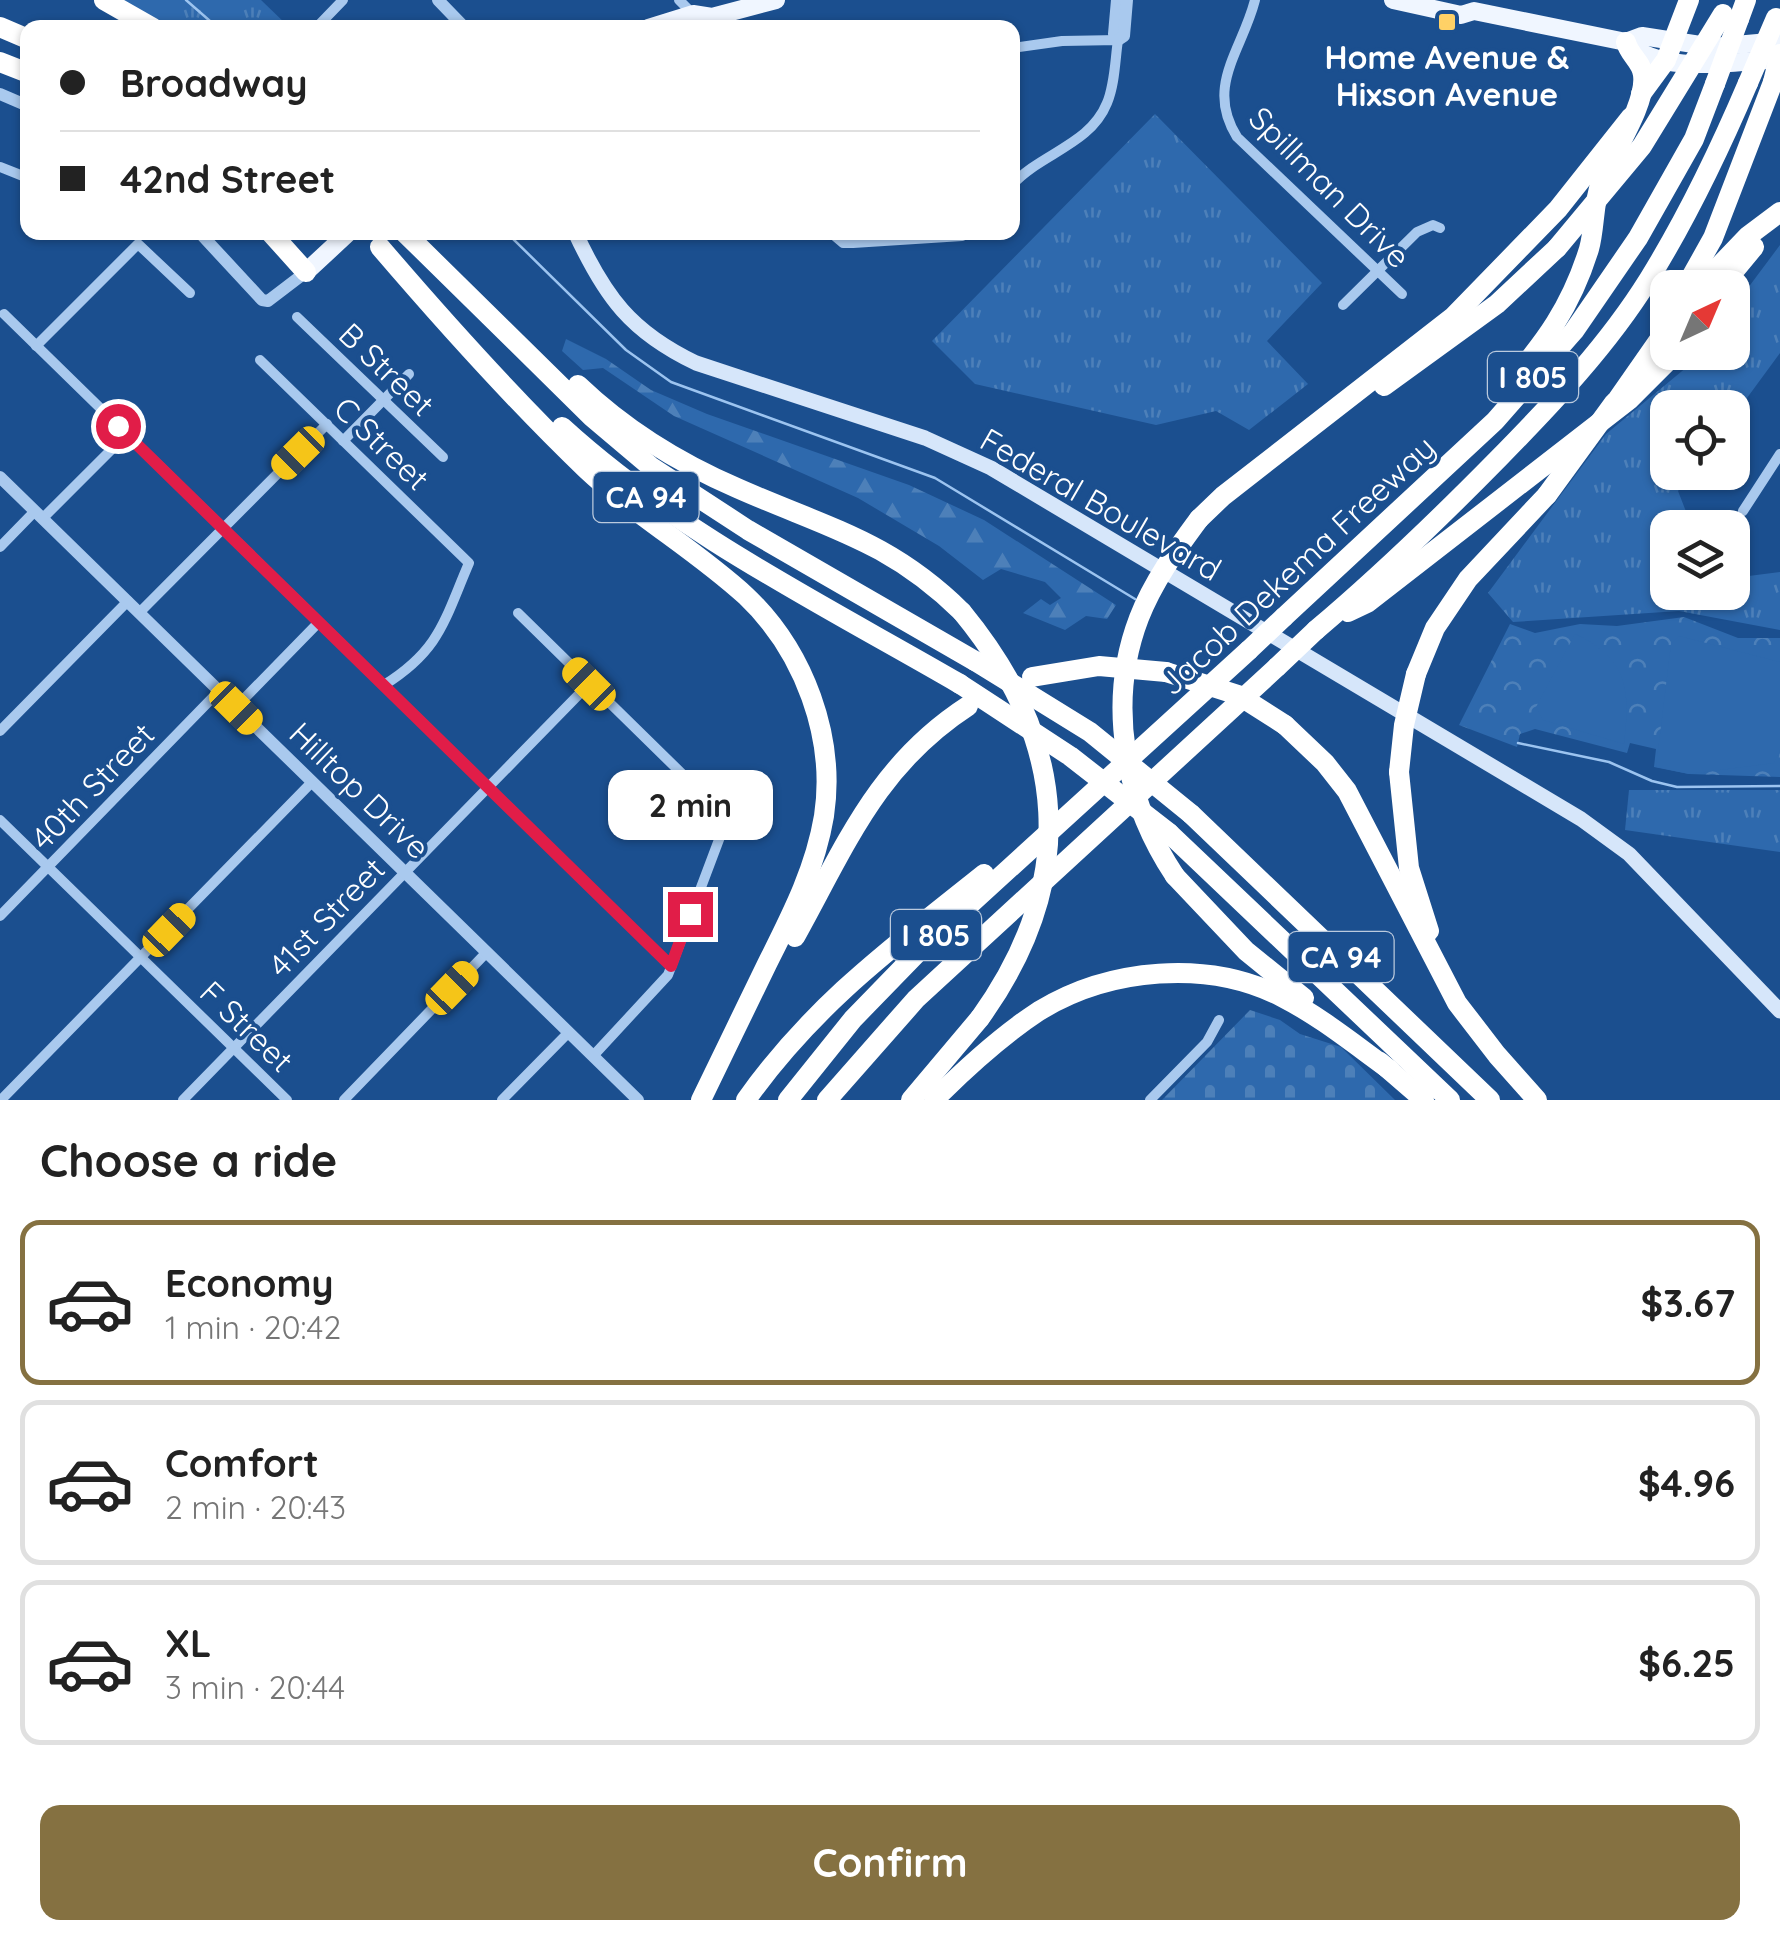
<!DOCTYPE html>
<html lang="en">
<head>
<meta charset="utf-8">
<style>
	body { margin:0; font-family:Quicksand,sans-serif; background:#f2f2f2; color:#222; height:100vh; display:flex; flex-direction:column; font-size:38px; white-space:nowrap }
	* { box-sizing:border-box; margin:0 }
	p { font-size:32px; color:#767676 }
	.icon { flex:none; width:55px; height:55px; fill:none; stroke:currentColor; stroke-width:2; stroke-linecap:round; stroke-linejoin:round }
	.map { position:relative; height:1100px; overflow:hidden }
	.drawer { display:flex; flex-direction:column; background:#fff; flex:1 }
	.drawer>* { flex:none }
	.hud { position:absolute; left:20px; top:20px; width:1000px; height:220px; border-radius:20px; box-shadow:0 2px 8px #0004; display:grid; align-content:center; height:220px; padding:0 40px; background:#fff }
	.needle { width:65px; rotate:44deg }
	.controls { position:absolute; left:1650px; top:270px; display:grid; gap:20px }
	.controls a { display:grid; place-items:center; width:100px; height:100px; border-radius:20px; background:#fff; box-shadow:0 2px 8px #0004; font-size:50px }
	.end { position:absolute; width:45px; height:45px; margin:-22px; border:12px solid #e11d48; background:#fff; box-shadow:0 0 0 5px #fff }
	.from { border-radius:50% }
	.bubble { position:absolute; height:70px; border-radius:20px; background:#fff; box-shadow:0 2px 8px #0004; font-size:32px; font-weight:700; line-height:70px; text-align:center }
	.car { position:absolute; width:30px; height:60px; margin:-30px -15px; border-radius:12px; box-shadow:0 0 8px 2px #0007; background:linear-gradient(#f5c518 24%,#345 0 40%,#f5c518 0 76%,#345 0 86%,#f5c518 0) }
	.hud b { display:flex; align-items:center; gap:35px; height:95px; font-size:38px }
	.hud b+b { border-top:2px solid #e0e0e0 }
	.hud i { width:25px; height:25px; background:#222 }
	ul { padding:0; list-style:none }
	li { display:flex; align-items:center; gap:30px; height:165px; margin:0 20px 15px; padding:0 20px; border:5px solid #e0e0e0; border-radius:20px }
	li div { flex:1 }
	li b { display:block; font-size:38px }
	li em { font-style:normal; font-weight:700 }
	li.active { border-color:#857141 }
	li>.icon { width:90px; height:90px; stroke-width:1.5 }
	h2 { padding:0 40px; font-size:45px; line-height:120px }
	.primary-button { display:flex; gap:20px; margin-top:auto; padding:20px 40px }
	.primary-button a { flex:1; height:115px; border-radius:20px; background:#857141; color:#fff; font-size:40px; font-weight:700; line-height:115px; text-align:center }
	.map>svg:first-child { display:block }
	.grass { fill:url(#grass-tufts) }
	.forest { fill:url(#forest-firs) }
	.cemetery { fill:url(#cemetery-stones) }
	.park { fill:url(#park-crowns) }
	.garden { fill:#2e69ad }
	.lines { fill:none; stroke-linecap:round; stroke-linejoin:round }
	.stream { stroke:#9cc4f0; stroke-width:2.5 }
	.minor { stroke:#a9c9ee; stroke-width:10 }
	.tertiary { stroke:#a9c9ee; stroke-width:12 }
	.secondary { stroke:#d6e6fa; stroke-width:15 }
	.primary { stroke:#f0f6ff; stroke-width:18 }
	.motorway { stroke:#fff; stroke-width:20 }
	.motorway-bridge { stroke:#fff; stroke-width:20 }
	.route { stroke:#e11d48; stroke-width:12 }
	.poi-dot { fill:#ffd166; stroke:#1b4f8f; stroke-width:4 }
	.labels { text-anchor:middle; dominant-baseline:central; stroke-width:8; stroke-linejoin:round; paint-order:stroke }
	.shield { fill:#1b4f8f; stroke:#bbcadd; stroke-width:2.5 }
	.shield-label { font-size:30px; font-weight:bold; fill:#fff }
	.poi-label { font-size:32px; font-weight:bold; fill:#fff; stroke:#1b4f8f }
	.street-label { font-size:32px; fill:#fff; stroke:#1b4f8f }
</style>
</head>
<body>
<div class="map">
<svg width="1780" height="1100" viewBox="0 0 1780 1100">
	<defs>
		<pattern id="grass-tufts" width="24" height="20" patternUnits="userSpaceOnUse" patternTransform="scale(2.5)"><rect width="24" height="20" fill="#2e69ad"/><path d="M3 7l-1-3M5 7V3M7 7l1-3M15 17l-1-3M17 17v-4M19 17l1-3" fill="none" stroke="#4d80b9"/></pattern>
		<pattern id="forest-firs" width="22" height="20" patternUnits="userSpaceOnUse" patternTransform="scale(2.5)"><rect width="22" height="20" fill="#2e69ad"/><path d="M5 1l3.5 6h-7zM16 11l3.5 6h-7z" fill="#4d80b9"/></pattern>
		<pattern id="cemetery-stones" width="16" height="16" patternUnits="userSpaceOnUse" patternTransform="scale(2.5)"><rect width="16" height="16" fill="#2e69ad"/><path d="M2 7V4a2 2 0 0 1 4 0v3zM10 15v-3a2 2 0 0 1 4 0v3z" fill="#4d80b9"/></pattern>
		<pattern id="park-crowns" width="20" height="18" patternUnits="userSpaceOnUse" patternTransform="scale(2.5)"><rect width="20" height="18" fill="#2e69ad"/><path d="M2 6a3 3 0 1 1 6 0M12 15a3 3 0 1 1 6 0" fill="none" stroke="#4d80b9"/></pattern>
	</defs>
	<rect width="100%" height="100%" fill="#1b4f8f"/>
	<g class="grass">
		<path d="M 120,0 L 261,0 L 289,27 L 169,27 Z"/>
		<path d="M 1155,114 L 1322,283 L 1267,341 L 1308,384 L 1249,430 L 1216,411 L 1156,425 L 975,384 L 932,341 Z"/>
		<path d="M 1780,245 L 1780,353 L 1733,417 L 1732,408 L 1668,408 L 1668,472 L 1691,473 L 1678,491 L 1692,527 L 1668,528 L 1668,592 L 1732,592 L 1733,571 L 1741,577 L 1780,572 L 1780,630 L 1679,611 L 1513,622 L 1488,593 L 1606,434 L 1693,362 L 1700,353 L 1732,352 L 1733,308 Z"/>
		<path d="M 1629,790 L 1780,790 L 1780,852 L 1625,830 Z"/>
	</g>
	<path class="forest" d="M 566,339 L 606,359 L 651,390 L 707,414 L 909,485 L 984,520 L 1116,605 L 1107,619 L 1086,616 L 1065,630 L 1023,613 L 1041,599 L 1050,605 L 1061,598 L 1045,582 L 1001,569 L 983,580 L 939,546 L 858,498 L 674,416 L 603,368 L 583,370 L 562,351 Z"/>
	<path class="cemetery" d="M 1250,1010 L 1280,1020 L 1300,1034 L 1341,1047 L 1395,1100 L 1162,1100 Z"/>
	<path class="park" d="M 1684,617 L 1738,638 L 1780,638 L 1780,777 L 1689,774 L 1654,767 L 1656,749 L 1630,743 L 1627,753 L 1535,729 L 1520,734 L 1517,747 L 1459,725 L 1510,624 L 1535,633 L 1580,624 L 1617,626 Z"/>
	<g class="garden">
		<path d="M 1575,634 C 1629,659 1630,691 1624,744 L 1543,720 L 1536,707 Z"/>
		<path d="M 1679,636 L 1780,662 L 1780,750 L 1774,763 L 1689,774 L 1656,767 L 1671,644 Z"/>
	</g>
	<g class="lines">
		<g class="stream">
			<path d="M 186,0 L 218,28"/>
			<path d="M 506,232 L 626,350 L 671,382 L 935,478 L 1135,599"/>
			<path d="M 1518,743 L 1609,762 L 1652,781 L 1677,787 L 1780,786"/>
		</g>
		<g class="minor">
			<path d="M 679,0 L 693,14"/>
			<path d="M 1255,0 C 1242,51 1205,86 1237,137 L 1402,294"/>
			<path d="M 316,28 L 343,0"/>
			<path d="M 1012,48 L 1062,41 L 1118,40 C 1115,60 1115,84 1107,103 C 1090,145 1041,153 1012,185"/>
			<path d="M 0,167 L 28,178"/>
			<path d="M 830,232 L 843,243 L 853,243 L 962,236 L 968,232"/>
			<path d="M 1343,305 L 1417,232 L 1433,225 L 1440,228"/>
			<path d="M 4,314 L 671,966"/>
			<path d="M 297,317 L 443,457"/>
			<path d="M 36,346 L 138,244 L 190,293"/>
			<path d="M 260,360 L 469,563 C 444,621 440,650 384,685"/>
			<path d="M 343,441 L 409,374"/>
			<path d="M 1743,511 L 1780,454"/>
			<path d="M 43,518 L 127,434"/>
			<path d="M 0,547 L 35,511"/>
			<path d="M 139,613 L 327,424"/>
			<path d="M 518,613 L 721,812 L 726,821 L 668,975 L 593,1056"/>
			<path d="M 236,707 L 319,622"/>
			<path d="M 0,731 L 128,601"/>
			<path d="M 0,820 L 287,1100"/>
			<path d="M 0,916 L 219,691"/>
			<path d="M 1,1100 L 312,782"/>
			<path d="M 183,1100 L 589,684"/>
			<path d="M 344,1100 L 487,952"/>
			<path d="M 502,1100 L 569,1032"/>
			<path d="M 1150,1100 L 1207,1042 L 1219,1020"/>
		</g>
		<g class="tertiary">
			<path d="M 438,0 L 465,28"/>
			<path d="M 1117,0 L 1114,34 L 1118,40"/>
			<path d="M 1118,40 L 1124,36 L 1127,0"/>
			<path d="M 0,94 L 28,106"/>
			<path d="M 199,232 L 262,300 L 268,301 L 306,272"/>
			<path d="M 0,477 L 638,1100"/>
		</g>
		<path class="secondary" d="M 575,232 C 605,297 631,332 696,363 L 925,438 L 991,468 L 1581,819 L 1629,854 L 1780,1011"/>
		<g class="primary">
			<path d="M 1393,0 L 1461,15 L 1474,11 L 1626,42 C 1661,74 1723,63 1767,60"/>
			<path d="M 648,28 L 693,14 L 712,17 L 776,0"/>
			<path d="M 1626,42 L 1642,36 L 1713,47 L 1780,41"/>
			<path d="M 306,272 L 349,232"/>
		</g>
		<g class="motorway">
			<path d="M 104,0 L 153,28"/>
			<path d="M 1739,19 L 1746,0"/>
			<path d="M 0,27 L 28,39"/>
			<path d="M 0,62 L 28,73"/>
			<path d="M 1641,94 L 1666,60 L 1689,0"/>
			<path d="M 270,232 L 306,272"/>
			<path d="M 404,232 L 592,417 L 650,466 L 748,530 L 975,661"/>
			<path d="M 380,247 C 446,324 513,399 586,469 C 636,516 696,550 746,596 C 804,651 836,737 824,816 C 815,870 791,916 767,964 C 745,1009 723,1055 701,1100"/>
			<path d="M 1685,288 L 1713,238 L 1773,82"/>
			<path d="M 1698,288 L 1748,236 L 1780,212"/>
			<path d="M 1720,288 L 1754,247"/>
			<path d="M 578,385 C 624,429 679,463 737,488 C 827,528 889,540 962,612"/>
			<path d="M 1384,386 L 1497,304 L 1557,248"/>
			<path d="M 1507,386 C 1545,342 1571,307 1589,249 C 1595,228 1593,203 1601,182 C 1612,154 1647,104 1643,75 C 1642,62 1629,55 1626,42"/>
			<path d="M 1615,403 L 1668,327"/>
			<path d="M 562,427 C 679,534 824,605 960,684"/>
			<path d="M 1199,519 L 1223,496 L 1453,317 L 1558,209 L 1631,117"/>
			<path d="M 1348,612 L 1367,603 L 1630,399 L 1677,352"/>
			<path d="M 1284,617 L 1495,421 L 1574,331 L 1638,238 L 1694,139 L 1715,84"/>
			<path d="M 1316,630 C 1380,576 1440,518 1498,459 C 1553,403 1608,345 1649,279 C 1688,216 1719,151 1748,83"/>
			<path d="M 1416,674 L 1435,628 L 1468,579 L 1547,495"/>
			<path d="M 1032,677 L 1099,666 L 1166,672"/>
			<path d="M 1285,725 L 1325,763 L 1347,791 L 1457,1003 L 1497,1055 L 1537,1100"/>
			<path d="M 1399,772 L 1409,868 L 1429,931"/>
			<path d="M 1191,814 L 1490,1100"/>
			<path d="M 1169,833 L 1450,1100"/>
			<path d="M 1175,876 L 1246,951 L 1304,998"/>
			<path d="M 795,937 C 846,845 877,765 968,706"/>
			<path d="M 1380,1062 L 1424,1100"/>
			<path d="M 746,1100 C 814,1004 894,946 984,874"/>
			<path d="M 788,1100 L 853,1019 L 921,949 L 1249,650"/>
			<path d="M 827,1100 L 916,999 L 1277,667"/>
			<path d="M 911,1100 L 980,1018"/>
			<path d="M 934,1100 C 966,1068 1001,1036 1039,1011 C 1109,968 1208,959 1282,997 C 1321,1017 1355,1045 1390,1070"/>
		</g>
		<g class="motorway-bridge">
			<path d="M 1773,82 L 1780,54"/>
			<path d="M 1748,83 L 1776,18"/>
			<path d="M 1715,84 L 1739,19"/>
			<path d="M 1557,248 L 1642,146 L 1723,14"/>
			<path d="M 1547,495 L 1614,403"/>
			<path d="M 962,612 C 1069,742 1079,880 980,1018"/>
			<path d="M 1249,650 L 1284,617"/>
			<path d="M 975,661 L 1090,732 L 1191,814"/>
			<path d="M 1277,667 L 1316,630"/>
			<path d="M 1166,672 L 1238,695 L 1285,725"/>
			<path d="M 960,684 L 1070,756 L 1169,833"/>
			<path d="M 1399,772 L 1404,725 L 1416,674"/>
			<path d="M 1175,876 C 1125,801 1106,704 1139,618 C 1153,582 1176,550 1199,519"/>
		</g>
	</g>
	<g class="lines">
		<path class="route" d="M 118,426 L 671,966 L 690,914"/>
	</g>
	<rect class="poi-dot" x="1437" y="12" width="20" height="20" rx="5"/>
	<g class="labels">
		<g class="shield">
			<rect x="1488" y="352" width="90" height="50" rx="8"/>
			<rect x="593.5" y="472" width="105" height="50" rx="8"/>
			<rect x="891" y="910" width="90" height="50" rx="8"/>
			<rect x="1288.5" y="932" width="105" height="50" rx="8"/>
		</g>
		<g class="shield-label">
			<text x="1533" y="377">I 805</text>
			<text x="646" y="497">CA 94</text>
			<text x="936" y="935">I 805</text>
			<text x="1341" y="957">CA 94</text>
		</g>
		<g class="poi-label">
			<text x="1447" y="57">Home Avenue &amp;<tspan x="1447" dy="37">Hixson Avenue</tspan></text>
		</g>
		<g class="street-label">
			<text transform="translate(1330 187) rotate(45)">Spillman Drive</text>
			<text transform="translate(387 369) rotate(44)">B Street</text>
			<text transform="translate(382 443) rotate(44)">C Street</text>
			<text transform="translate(1101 504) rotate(30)">Federal Boulevard</text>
			<text transform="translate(1297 565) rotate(-43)">Jacob Dekema Freeway</text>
			<text transform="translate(92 786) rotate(-46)">40th Street</text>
			<text transform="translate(360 790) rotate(44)">Hilltop Drive</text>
			<text transform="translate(326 917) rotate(-46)">41st Street</text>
			<text transform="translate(247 1026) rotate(44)">F Street</text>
		</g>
	</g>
</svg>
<div class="controls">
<a><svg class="needle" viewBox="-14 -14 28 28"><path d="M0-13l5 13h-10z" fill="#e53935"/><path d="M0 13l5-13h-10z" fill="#767676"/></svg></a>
<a><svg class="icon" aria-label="locate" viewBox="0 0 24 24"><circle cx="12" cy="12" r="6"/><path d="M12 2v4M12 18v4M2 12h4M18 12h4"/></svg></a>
<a><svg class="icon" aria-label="layers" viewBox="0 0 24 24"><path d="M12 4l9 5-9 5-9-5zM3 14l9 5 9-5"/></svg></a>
</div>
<i class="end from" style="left:118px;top:426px"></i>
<i class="end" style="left:690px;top:914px"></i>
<div class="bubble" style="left:608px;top:770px;width:165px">2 min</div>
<i class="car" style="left:298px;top:453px;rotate:225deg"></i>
<i class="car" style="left:589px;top:684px;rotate:315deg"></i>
<i class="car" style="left:236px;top:708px;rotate:135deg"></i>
<i class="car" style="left:169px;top:930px;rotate:44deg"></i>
<i class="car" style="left:452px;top:988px;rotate:44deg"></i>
<div class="hud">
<b><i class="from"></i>Broadway</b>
<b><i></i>42nd Street</b>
</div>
</div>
<section class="drawer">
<h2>Choose a ride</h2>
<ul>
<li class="active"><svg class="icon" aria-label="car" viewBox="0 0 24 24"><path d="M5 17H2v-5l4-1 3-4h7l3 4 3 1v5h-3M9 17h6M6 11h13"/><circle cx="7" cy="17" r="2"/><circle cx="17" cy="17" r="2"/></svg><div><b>Economy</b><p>1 min · 20:42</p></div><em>$3.67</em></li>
<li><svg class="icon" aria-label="car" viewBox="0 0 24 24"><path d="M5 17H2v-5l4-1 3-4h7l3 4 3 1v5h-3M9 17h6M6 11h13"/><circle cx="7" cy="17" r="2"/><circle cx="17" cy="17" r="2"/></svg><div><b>Comfort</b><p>2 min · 20:43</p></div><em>$4.96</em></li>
<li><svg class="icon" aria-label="car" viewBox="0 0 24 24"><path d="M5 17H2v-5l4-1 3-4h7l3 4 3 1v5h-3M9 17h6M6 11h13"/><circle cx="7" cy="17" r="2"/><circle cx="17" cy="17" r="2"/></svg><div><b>XL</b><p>3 min · 20:44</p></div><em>$6.25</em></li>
</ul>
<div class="primary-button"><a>Confirm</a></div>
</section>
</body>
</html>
